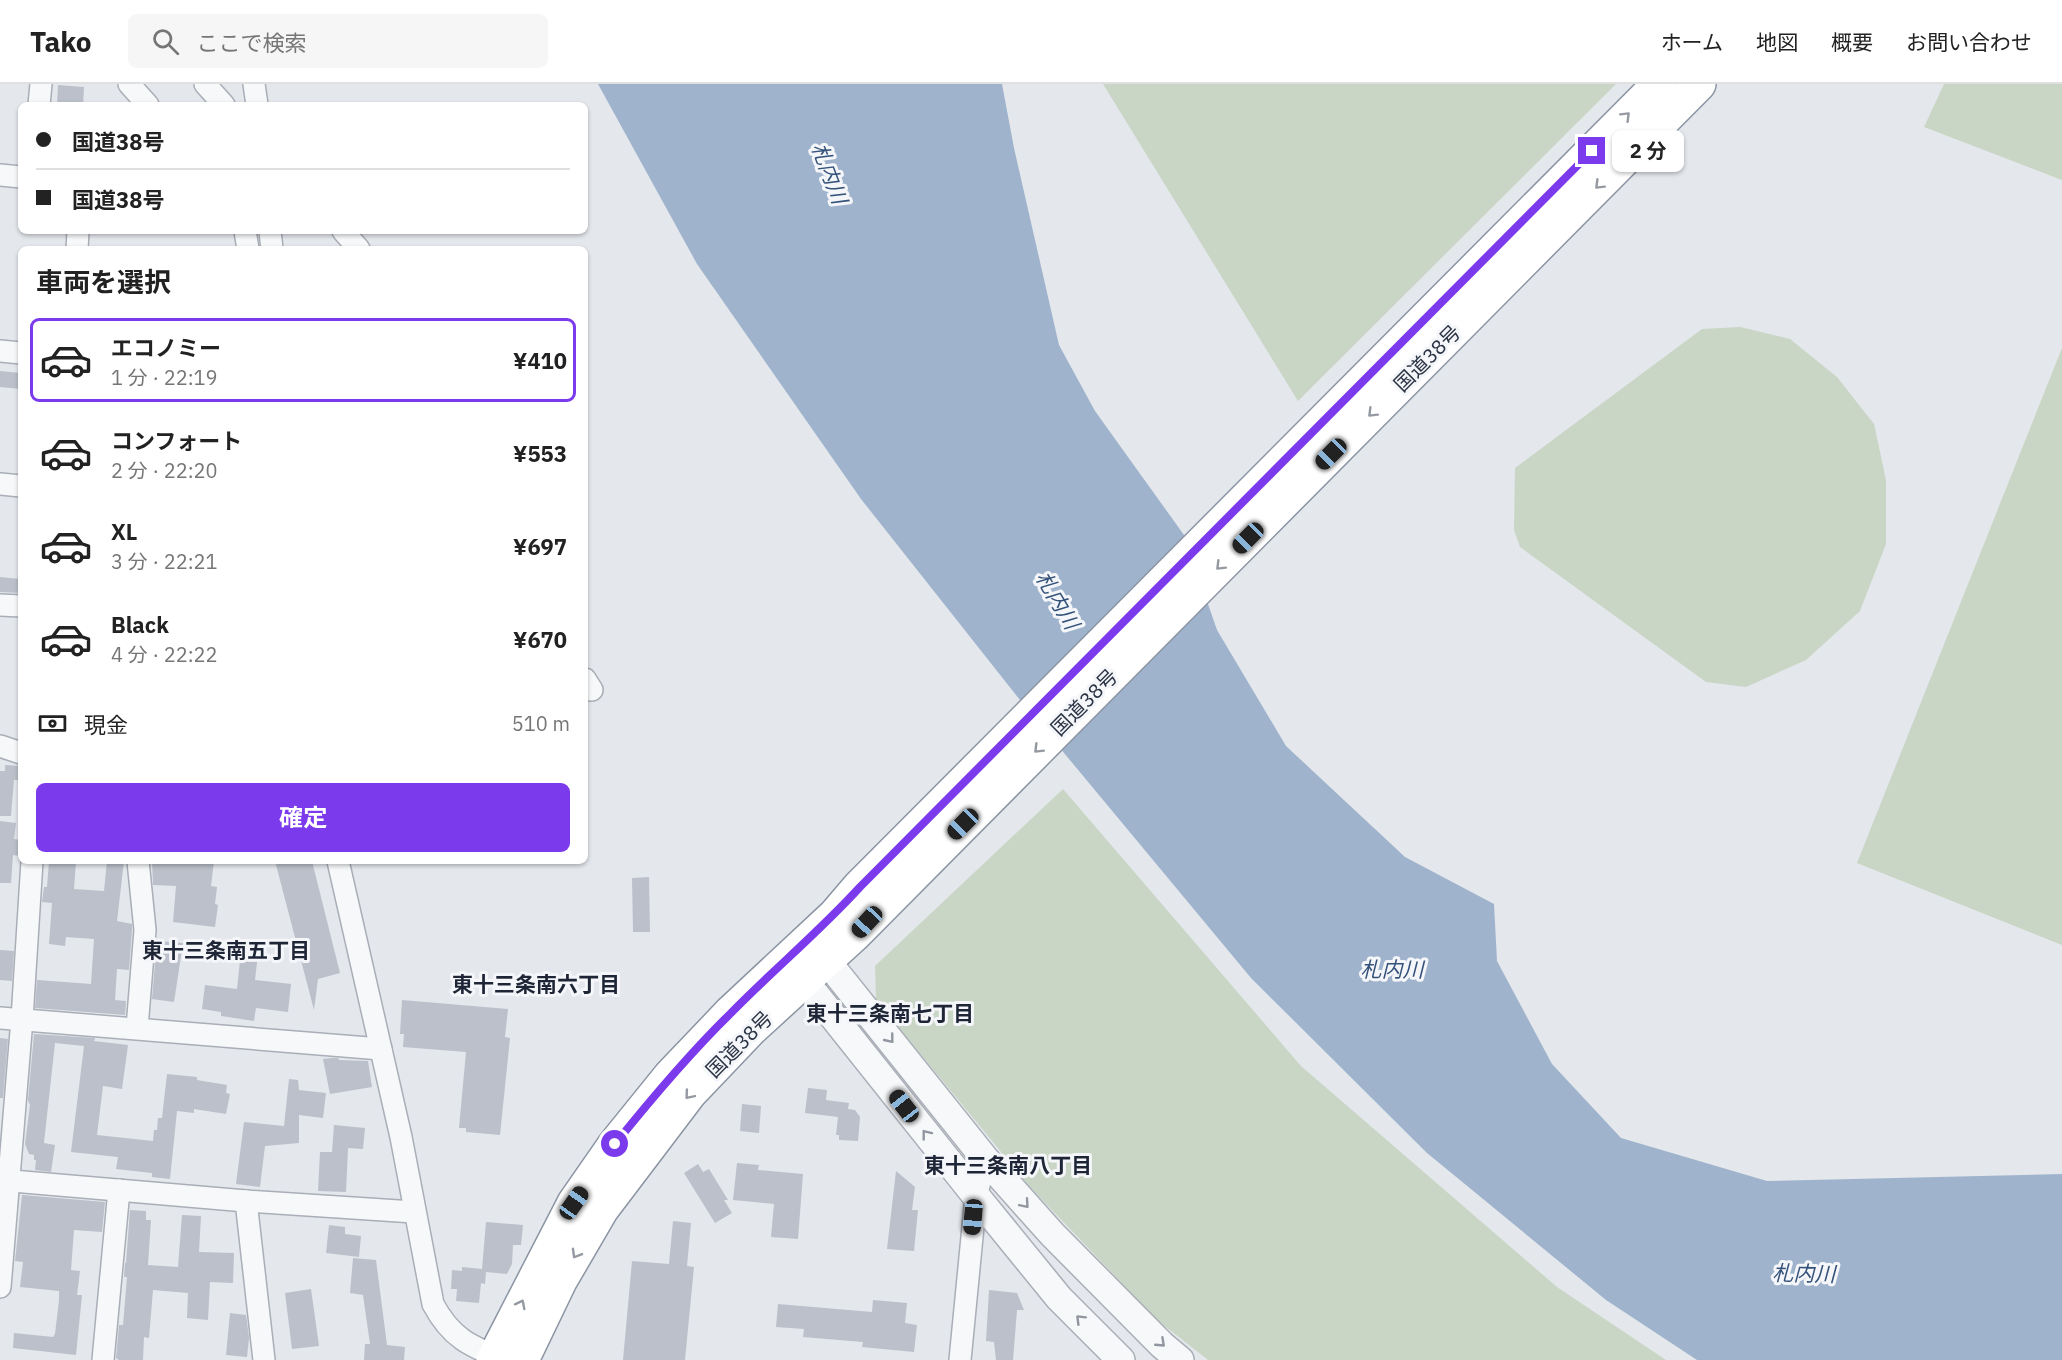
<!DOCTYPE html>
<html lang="ja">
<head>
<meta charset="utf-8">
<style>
	body { margin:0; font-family:"IBM Plex Sans","Noto Sans JP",sans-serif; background:#f6f6f6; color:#222; height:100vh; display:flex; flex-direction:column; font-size:22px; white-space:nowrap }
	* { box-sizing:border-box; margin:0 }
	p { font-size:20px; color:#767676 }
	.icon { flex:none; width:33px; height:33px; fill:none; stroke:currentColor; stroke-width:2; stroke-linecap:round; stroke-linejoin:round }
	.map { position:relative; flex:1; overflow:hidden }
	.drawer { position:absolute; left:18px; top:162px; width:570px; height:618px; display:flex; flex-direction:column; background:#fff; border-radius:9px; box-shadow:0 2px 4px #0004 }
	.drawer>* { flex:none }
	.banner { position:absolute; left:18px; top:18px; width:570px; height:132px; border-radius:9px; box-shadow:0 2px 4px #0004; display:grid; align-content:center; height:132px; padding:0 18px; background:#fff }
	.end { position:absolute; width:27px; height:27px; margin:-14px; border:8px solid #7c3aed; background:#fff; box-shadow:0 0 0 3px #fff }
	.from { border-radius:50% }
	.bubble { position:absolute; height:42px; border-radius:9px; background:#fff; box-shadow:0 2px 4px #0004; font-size:20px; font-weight:700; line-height:42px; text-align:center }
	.car { position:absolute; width:18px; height:36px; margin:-18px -9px; border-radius:8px; box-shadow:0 0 4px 2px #0007; background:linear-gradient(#222 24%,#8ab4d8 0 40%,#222 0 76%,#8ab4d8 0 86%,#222 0) }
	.banner b { display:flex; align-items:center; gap:21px; height:57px; font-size:22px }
	.banner b+b { border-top:2px solid #e0e0e0 }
	.banner i { width:15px; height:15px; background:#222 }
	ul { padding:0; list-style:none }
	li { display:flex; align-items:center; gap:18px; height:84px; margin:0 12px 9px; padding:0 6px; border:3px solid transparent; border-radius:9px }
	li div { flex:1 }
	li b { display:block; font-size:22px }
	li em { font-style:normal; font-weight:700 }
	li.on { border-color:#7c3aed }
	li>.icon { width:54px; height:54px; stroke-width:1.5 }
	h2 { padding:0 18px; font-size:27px; line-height:72px }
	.pay { display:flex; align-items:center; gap:15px; height:66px; padding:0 18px; font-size:22px }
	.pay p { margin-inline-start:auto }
	.action { display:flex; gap:12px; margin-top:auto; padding:12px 18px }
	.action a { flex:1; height:69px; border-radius:9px; background:#7c3aed; color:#fff; font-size:24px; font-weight:700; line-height:69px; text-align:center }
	header { display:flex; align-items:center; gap:36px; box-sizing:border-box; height:84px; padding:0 30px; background:#fff; border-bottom:2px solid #e0e0e0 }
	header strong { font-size:28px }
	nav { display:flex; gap:33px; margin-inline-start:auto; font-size:21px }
	.search { width:420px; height:54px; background:#f6f6f6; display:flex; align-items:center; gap:15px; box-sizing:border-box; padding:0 21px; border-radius:9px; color:#767676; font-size:22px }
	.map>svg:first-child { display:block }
	.green { fill:#c9d6c5 }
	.water { fill:#9fb4cc }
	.building { fill:#bbc0ca }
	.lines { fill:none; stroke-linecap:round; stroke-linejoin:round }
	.minor-casing { stroke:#a9aeb7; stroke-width:24 }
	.tertiary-casing { stroke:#a9aeb7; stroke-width:30 }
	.trunk-casing { stroke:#8b94a3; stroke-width:36 }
	.minor { stroke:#f7f8fa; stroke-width:21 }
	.tertiary { stroke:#f7f8fa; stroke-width:27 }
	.trunk { stroke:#fff; stroke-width:33 }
	.oneway { stroke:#959aa2 }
	.oneway2 { stroke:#9196a0 }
	.route { stroke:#7c3aed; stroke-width:8 }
	.labels { text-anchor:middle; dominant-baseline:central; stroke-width:6; stroke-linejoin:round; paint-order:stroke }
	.street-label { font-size:20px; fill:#2b3445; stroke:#f4f6f9 }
	.water-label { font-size:21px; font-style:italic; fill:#34527a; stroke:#f4f6f9 }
	.neighbourhood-label { font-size:21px; font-weight:bold; fill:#1d2536; stroke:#f4f6f9 }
</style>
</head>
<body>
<header>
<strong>Tako</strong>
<div class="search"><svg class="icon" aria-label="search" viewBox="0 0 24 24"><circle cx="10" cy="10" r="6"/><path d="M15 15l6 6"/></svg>ここで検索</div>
<nav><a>ホーム</a><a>地図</a><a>概要</a><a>お問い合わせ</a></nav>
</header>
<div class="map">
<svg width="2062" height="1276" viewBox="0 0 2062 1276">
	<rect width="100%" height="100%" fill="#e4e7ec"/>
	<g class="green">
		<path d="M 1103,0 L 1616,0 L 1298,317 Z"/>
		<path d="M 1944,0 L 2062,0 L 2062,96 L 1924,43 Z"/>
		<path d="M 1740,243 L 1790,255 L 1837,293 L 1874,340 L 1886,396 L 1886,460 L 1860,527 L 1806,576 L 1746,603 L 1706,598 L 1520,463 L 1514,446 L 1515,384 L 1702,245 Z"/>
		<path d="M 2062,264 L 2062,861 L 1857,779 Z"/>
		<path d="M 1063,705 L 1301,982 L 1557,1203 L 1666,1276 L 1208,1276 L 1157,1236 L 1030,1103 L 876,916 L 875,882 Z"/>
	</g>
	<path class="water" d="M 598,0 L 1002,0 L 1014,64 L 1059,261 L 1095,327 L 1184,451 L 1217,546 L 1286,662 L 1405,773 L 1494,820 L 1497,877 L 1552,980 L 1621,1054 L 1767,1097 L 2062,1090 L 2062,1276 L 1697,1276 L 1606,1216 L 1427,1069 L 1251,894 L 1020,616 L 861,415 L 697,180 Z"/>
	<g class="building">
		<path d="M 58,1 L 84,3 L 83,21 L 57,21 Z"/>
		<path d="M 0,287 L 21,289 L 21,305 L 0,303 Z"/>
		<path d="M 0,493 L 21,495 L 21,509 L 0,508 Z"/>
		<path d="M 5,681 L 21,682 L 21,696 L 14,696 L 11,732 L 0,732 L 0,687 L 5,687 Z"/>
		<path d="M 0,737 L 16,739 L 14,755 L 21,756 L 20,772 L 13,771 L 11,799 L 0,799 Z"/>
		<path d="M 49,777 L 76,777 L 74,805 L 104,807 L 107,777 L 124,777 L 117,837 L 132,840 L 132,846 L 129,886 L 117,885 L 115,916 L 126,917 L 125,931 L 35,924 L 37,896 L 91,900 L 94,855 L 66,853 L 65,862 L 49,860 L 52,819 L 42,818 L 44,803 L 47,803 Z"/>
		<path d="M 152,777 L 191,779 L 190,777 L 214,777 L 211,802 L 217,803 L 215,820 L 218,821 L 215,843 L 173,838 L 176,802 L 153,801 Z"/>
		<path d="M 275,777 L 312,777 L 340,889 L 318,895 L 314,926 Z"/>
		<path d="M 649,793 L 650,848 L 633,848 L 632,794 Z"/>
		<path d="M 157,857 L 183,859 L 174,918 L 152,915 Z"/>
		<path d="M 0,866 L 14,867 L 12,897 L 0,896 Z"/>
		<path d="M 241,867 L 258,869 L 255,896 L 291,900 L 288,928 L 256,924 L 254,937 L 221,932 L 221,928 L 202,925 L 205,901 L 237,905 Z"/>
		<path d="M 402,916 L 508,925 L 505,953 L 510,954 L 500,1051 L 466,1048 L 466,1044 L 459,1044 L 466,968 L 403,963 L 404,950 L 400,950 Z"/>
		<path d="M 34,950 L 95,954 L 94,957 L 128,961 L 122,1005 L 103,1002 L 97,1051 L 153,1057 L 154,1046 L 157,1046 L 158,1034 L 162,1034 L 167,990 L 197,993 L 197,996 L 227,1001 L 226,1009 L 230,1010 L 226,1030 L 194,1025 L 194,1029 L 177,1027 L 170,1095 L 152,1093 L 152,1089 L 116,1085 L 118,1073 L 71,1068 L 84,962 L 55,959 L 44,1059 L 55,1061 L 51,1088 L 35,1086 L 36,1076 L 34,1076 L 34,1071 L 29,1070 L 25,1060 L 30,1021 L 28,1016 Z"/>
		<path d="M 0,954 L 8,955 L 3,1014 L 0,1014 Z"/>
		<path d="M 332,974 L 338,974 L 339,976 L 368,977 L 372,1003 L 330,1010 L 323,975 Z"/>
		<path d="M 289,995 L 298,996 L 299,1006 L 326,1009 L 323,1034 L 299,1031 L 299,1059 L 265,1062 L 260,1103 L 236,1100 L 244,1038 L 284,1042 Z"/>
		<path d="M 808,1004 L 827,1006 L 826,1016 L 849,1019 L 848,1025 L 855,1026 L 860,1033 L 858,1057 L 839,1056 L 839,1051 L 836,1051 L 838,1033 L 805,1029 Z"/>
		<path d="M 742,1020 L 761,1022 L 759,1049 L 740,1047 Z"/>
		<path d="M 334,1041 L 365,1044 L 363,1065 L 348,1064 L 346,1108 L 318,1107 L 320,1068 L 332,1068 Z"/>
		<path d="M 737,1079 L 759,1081 L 758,1086 L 803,1090 L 798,1155 L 771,1153 L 774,1120 L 733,1116 Z"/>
		<path d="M 698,1080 L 703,1088 L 709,1085 L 728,1116 L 724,1116 L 732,1129 L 715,1139 L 684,1089 Z"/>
		<path d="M 896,1087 L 915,1103 L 912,1126 L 918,1126 L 914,1167 L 887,1165 Z"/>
		<path d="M 22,1111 L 105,1118 L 102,1148 L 74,1146 L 71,1186 L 80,1187 L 77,1211 L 82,1211 L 76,1271 L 13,1264 L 14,1249 L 53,1253 L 55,1250 L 59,1216 L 59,1207 L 20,1203 L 23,1178 L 15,1177 Z"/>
		<path d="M 130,1126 L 146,1127 L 146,1136 L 151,1136 L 148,1181 L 178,1183 L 182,1131 L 201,1132 L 199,1168 L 234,1169 L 233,1199 L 210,1198 L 208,1236 L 187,1234 L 188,1209 L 153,1206 L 149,1254 L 144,1253 L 143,1276 L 119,1276 L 116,1274 L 119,1241 L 123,1241 L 127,1193 L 124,1193 L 125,1179 L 126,1179 Z"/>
		<path d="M 673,1137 L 691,1139 L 687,1182 L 694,1183 L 685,1276 L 623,1276 L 632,1177 L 669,1180 Z"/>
		<path d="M 486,1138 L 523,1141 L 521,1161 L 513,1161 L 512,1180 L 507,1190 L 486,1188 L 485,1200 L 481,1199 L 479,1219 L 456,1217 L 457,1205 L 451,1205 L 452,1186 L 462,1187 L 462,1183 L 482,1185 Z"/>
		<path d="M 329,1141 L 345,1143 L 345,1150 L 361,1152 L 359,1173 L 326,1169 Z"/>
		<path d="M 353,1174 L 376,1176 L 387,1261 L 405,1263 L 404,1276 L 364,1276 L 365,1260 L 370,1260 L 363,1211 L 350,1209 Z"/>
		<path d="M 311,1205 L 319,1262 L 292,1265 L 285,1209 Z"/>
		<path d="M 989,1206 L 1017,1209 L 1024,1226 L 1017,1226 L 1013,1276 L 996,1276 L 994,1258 L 986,1257 Z"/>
		<path d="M 873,1216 L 907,1219 L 905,1239 L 917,1241 L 914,1268 L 862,1263 L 863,1258 L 803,1253 L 804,1245 L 776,1243 L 778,1220 L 872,1228 Z"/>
		<path d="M 230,1229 L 246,1231 L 249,1254 L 247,1273 L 226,1271 Z"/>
	</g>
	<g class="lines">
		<defs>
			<g id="minor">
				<path d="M 129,0 L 148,21"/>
				<path d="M 205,0 L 224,21"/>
				<path d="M 254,0 L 257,21"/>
				<path d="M 39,21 L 41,0"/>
				<path d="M 0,91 L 21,93"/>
				<path d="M 245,147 L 248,165"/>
				<path d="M 270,147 L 272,165"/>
				<path d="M 343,147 L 359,165"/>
				<path d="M 77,165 L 78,147"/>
				<path d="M 0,267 L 21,269"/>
				<path d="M 0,400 L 21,402"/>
				<path d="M 0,521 L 21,522"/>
				<path d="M 585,595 L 592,606 L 585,605"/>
				<path d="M 0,662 L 21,669"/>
				<path d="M 338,777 L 401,1053 L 433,1220 C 451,1254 470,1262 504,1276"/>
				<path d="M 0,934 L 381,965"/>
				<path d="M 137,944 L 145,846 L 138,777"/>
				<path d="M 0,1096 L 246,1117 L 414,1128"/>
				<path d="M 246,1117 L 264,1276"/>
				<path d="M 0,1203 L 22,935 L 32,777"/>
				<path d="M 103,1276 L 119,1106"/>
				<path d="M 960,1276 L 976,1112 L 986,1076"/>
			</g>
			<g id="tertiary">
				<path d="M 814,861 L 986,1076 L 1052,1150 L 1162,1261 L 1180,1276"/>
				<path d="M 792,881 L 976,1112 L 1059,1214 L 1121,1276"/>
			</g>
			<g id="trunk">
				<path d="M 493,1276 L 574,1119 L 615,1060 L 670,992 L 731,928 L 835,831 L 859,803 L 1659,0"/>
				<path d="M 522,1276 L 560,1197 L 602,1125 L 690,1009 L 750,946 L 854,851 L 1699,0"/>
			</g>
		</defs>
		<use href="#minor" class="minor-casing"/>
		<use href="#tertiary" class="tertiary-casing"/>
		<use href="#trunk" class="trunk-casing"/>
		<use href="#minor" class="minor"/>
		<use href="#tertiary" class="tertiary"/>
		<use href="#trunk" class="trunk"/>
	</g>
	<defs><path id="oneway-chevron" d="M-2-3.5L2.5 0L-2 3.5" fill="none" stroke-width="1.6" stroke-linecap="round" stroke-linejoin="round" transform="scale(1.5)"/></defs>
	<g class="oneway">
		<use href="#oneway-chevron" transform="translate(1626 32) rotate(-45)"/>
		<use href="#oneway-chevron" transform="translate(1599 101) rotate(135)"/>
		<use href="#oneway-chevron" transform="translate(1372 329) rotate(135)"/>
		<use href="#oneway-chevron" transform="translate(1220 482) rotate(135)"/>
		<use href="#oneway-chevron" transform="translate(1038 665) rotate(135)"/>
		<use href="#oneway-chevron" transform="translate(689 1011) rotate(130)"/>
		<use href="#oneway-chevron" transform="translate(576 1170) rotate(120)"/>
		<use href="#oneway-chevron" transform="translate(521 1220) rotate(-63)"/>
	</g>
	<g class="oneway2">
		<use href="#oneway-chevron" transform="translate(890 955) rotate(51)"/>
		<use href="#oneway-chevron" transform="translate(926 1050) rotate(-128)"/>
		<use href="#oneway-chevron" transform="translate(1025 1120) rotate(49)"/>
		<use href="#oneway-chevron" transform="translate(1080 1235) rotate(-135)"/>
		<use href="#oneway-chevron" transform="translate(1161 1259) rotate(43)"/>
	</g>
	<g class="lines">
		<path class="route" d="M 615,1060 C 652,1014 689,970 731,929 C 773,886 819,848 860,803 L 1592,67"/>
	</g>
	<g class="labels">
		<g class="street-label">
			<text transform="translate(1427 274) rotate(-45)">国道38号</text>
			<text transform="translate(1084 618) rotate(-45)">国道38号</text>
			<text transform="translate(739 960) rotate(-45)">国道38号</text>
		</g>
		<g class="water-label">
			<text transform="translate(830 89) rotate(69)">札内川</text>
			<text transform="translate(1058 516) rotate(59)">札内川</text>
			<text x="1392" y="885">札内川</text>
			<text transform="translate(1804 1189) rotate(1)">札内川</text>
		</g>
		<g class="neighbourhood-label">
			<text x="226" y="866">東十三条南五丁目</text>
			<text x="536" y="900">東十三条南六丁目</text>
			<text x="890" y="929">東十三条南七丁目</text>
			<text x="1008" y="1081">東十三条南八丁目</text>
		</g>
	</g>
</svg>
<i class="end from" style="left:615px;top:1060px"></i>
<i class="end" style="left:1592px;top:67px"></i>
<div class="bubble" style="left:1612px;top:46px;width:72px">2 分</div>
<i class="car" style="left:1331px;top:370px;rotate:225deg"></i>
<i class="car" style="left:1248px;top:454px;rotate:225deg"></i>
<i class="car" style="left:963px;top:740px;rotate:225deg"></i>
<i class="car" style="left:867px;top:838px;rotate:223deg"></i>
<i class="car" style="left:904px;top:1022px;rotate:322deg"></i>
<i class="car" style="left:574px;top:1119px;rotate:35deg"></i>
<i class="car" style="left:973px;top:1133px;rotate:185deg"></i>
<div class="banner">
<b><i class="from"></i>国道38号</b>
<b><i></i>国道38号</b>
</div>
<section class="drawer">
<h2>車両を選択</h2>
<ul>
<li class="on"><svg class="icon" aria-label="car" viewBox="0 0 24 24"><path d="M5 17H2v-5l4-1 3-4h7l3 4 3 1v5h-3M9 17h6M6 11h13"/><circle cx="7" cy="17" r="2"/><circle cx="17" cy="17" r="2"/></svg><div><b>エコノミー</b><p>1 分 · 22:19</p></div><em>¥410</em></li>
<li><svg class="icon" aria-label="car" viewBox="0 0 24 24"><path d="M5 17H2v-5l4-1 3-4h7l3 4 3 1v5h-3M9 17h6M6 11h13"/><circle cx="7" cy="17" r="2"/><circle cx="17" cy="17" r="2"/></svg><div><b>コンフォート</b><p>2 分 · 22:20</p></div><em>¥553</em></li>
<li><svg class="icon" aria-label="car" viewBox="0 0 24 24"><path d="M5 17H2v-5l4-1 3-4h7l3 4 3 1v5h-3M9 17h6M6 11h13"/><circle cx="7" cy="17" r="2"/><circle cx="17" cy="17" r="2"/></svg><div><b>XL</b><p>3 分 · 22:21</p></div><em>¥697</em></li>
<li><svg class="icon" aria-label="car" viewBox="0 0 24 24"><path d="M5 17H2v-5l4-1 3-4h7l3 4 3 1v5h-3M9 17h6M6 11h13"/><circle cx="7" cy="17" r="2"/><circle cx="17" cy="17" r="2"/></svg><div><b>Black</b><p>4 分 · 22:22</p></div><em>¥670</em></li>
</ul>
<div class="pay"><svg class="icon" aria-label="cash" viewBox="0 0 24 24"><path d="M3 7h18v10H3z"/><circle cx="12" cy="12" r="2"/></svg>現金<p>510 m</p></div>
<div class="action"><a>確定</a></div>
</section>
</div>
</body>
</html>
